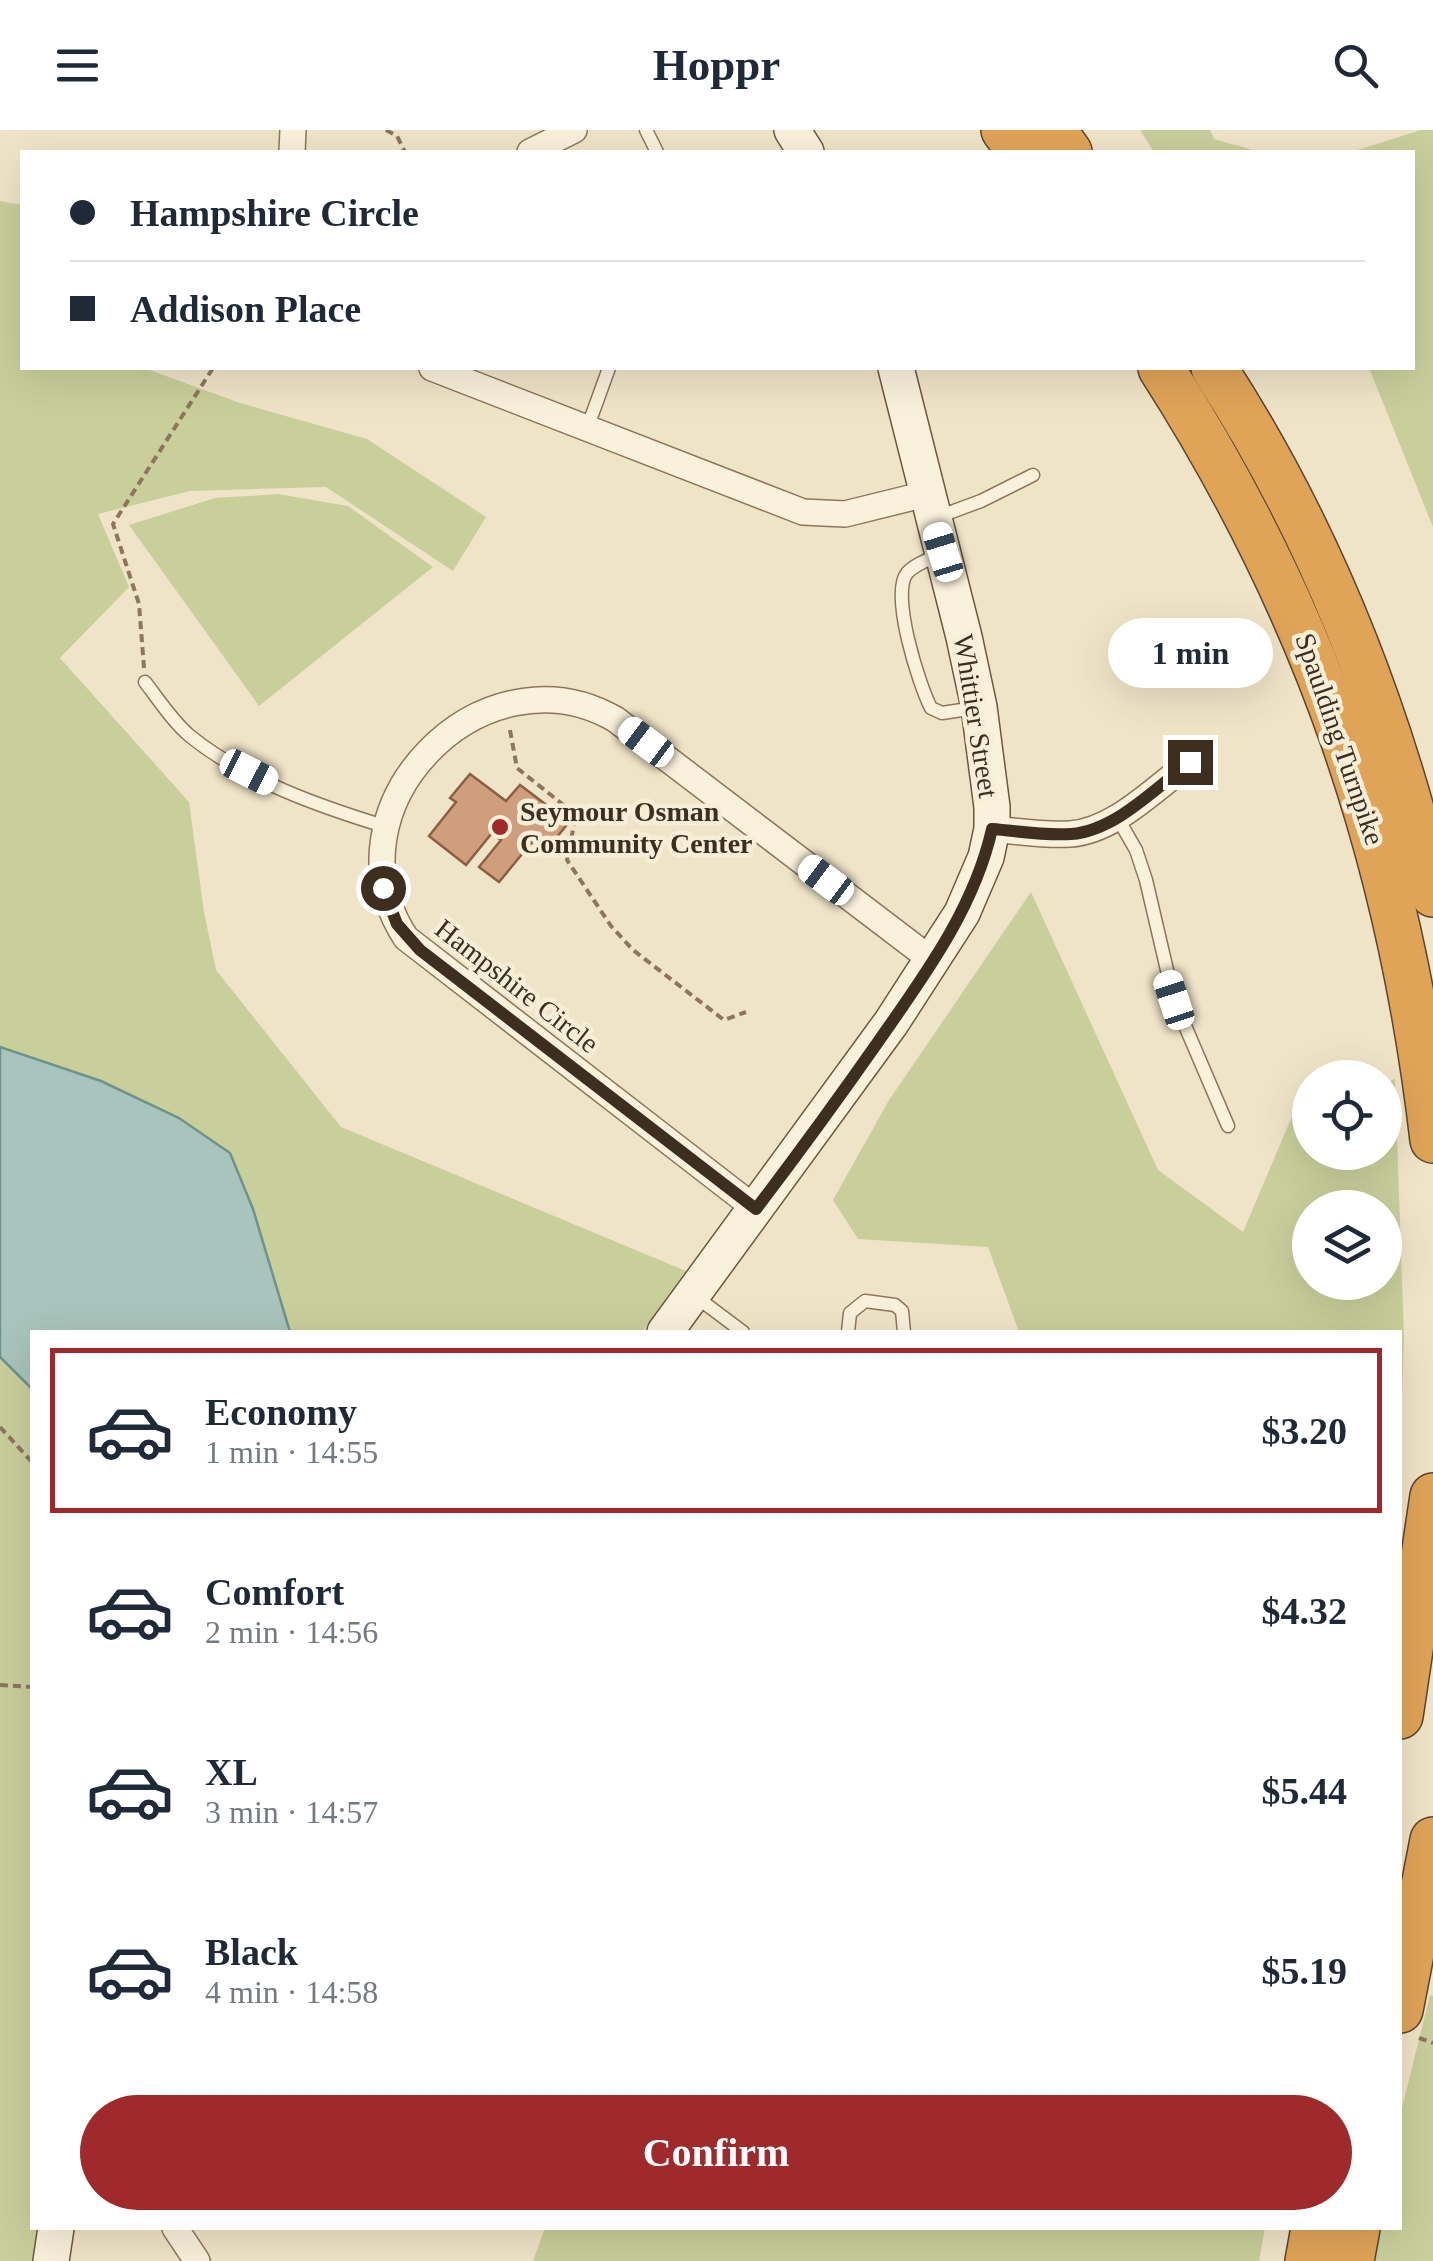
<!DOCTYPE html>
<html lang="en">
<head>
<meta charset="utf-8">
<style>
	body { margin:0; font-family:"Times New Roman",serif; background:#f2f2f3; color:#1f2937; height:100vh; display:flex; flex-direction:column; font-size:38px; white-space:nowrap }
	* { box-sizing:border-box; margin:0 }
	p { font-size:32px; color:#747a83 }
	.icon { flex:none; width:55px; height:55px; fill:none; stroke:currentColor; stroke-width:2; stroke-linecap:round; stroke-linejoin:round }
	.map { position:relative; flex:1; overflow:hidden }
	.drawer { position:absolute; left:30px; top:1200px; width:1372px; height:900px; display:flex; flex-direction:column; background:#fff; border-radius:0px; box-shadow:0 10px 40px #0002 }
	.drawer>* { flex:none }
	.top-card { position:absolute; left:20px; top:20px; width:1395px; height:220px; border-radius:0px; box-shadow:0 10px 40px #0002; display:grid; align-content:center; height:220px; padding:0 50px; background:#fff }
	.fabs { position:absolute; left:1292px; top:930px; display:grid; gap:20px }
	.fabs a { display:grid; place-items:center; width:110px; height:110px; border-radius:50%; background:#fff; box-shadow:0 10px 40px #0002; font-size:50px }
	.end { position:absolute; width:45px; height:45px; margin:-22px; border:12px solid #3d2e20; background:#fff; box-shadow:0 0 0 5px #fff }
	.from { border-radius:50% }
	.bubble { position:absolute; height:70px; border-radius:35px; background:#fff; box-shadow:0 10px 40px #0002; font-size:32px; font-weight:800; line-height:70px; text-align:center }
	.car { position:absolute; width:30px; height:60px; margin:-30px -15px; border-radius:12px; box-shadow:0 0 8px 2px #0007; background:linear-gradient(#fff 24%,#345 0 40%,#fff 0 76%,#345 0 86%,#fff 0) }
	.top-card b { display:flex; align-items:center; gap:35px; height:95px; font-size:38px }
	.top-card b+b { border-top:2px solid #e0e1e3 }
	.top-card i { width:25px; height:25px; background:#1f2937 }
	ul { padding:18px 0 0; list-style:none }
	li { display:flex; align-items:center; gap:30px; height:165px; margin:0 20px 15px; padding:0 30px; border:5px solid transparent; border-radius:0px }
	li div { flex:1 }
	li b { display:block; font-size:38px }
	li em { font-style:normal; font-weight:800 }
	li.on { border-color:#9e2a2b }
	li>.icon { width:90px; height:90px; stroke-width:1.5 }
	.primary-button { display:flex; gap:20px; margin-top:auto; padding:20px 50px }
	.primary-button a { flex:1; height:115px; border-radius:60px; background:#9e2a2b; color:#fff; font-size:40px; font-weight:800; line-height:115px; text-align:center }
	header { display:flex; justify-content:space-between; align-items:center; height:130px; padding:0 50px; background:#fff; font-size:45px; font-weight:800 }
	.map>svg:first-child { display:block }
	.green { fill:#c9cf9b; fill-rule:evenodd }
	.water { fill:#a9c4bc; stroke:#6f938a; stroke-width:2.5 }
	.building { fill:#cf9f7d; stroke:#8d5f41; stroke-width:2.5 }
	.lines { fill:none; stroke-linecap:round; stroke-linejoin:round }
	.lane-casing { stroke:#8d765c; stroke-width:15 }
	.street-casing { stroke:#8d765c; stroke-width:28 }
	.secondary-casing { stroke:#6f573f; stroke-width:38 }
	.highway-casing { stroke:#5b4430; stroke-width:48 }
	.path { stroke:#8d765c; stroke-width:4; stroke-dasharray:8 5; stroke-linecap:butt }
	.lane { stroke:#faf1dc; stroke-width:12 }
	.street { stroke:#faf1dc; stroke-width:25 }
	.secondary { stroke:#faf1dc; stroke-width:35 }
	.highway { stroke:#e0a458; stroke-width:45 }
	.route { stroke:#3d2e20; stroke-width:12 }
	.poi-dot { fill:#9e2a2b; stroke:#f7eed8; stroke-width:4 }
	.labels { text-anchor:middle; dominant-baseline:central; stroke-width:9; stroke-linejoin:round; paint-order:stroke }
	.street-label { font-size:28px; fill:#3d2e20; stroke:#f7eed8 }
	.poi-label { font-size:28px; font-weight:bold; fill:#3d2e20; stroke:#f7eed8; text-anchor:start }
</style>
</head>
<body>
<header><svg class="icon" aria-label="menu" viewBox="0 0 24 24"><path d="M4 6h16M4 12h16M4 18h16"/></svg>Hoppr<svg class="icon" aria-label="search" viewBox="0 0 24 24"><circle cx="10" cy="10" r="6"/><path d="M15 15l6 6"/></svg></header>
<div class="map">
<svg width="1433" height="2131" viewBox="0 0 1433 2131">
	<rect width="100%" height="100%" fill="#f0e4c8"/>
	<g class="green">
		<path d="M 1140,0 L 1210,0 L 1214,9 L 1260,22 L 1154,22 Z"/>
		<path d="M 1421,0 L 1433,0 L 1433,397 L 1369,238 L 1412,238 L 1412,22 L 1351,22 Z"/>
		<path d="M 0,71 L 22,75 L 22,238 L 144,238 L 240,273 L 367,309 L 486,387 L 453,441 L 326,357 L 190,361 L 98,384 L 129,457 L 60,528 L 189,672 L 204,782 L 216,840 L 341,997 L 686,1141 L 642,1202 L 290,1202 L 253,1079 L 230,1023 L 101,951 L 0,917 Z"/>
		<path d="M 278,364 L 348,376 L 433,437 L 259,576 L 129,395 L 215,368 Z"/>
		<path d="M 1031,762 L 1158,1040 L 1243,1102 L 1293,984 L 1310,978 L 1310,1022 L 1385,1022 L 1385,953 L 1395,949 L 1404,1208 L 1400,1323 L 1400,1202 L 1019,1202 L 988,1117 L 858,1109 L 833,1070 L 889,970 ZM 1310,1078 L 1385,1078 L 1385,1152 L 1310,1152 Z"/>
		<path d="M 0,1227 L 32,1259 L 32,2098 L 41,2098 L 36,2131 L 0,2131 Z"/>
		<path d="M 1430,1865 L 1433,1866 L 1433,2131 L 1374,2131 L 1380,2098 L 1400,2098 L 1400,1986 Z"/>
		<path d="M 545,2098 L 1265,2098 L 1259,2131 L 533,2131 Z"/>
	</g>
	<path class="water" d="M 0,917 L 101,951 L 179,988 L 230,1023 L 253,1079 L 290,1202 L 32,1202 L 32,1259 L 0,1227 Z"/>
	<path class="building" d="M 470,644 L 506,671 L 520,655 L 569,692 L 545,722 L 532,712 L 499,752 L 479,737 L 501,710 L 492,703 L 466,735 L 429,706 L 456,672 L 450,668 Z"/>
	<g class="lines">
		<defs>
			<g id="lane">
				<path d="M 646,0 L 657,22"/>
				<path d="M 588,296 L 609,238"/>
				<path d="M 935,388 L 981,371 L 1033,345"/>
				<path d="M 941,424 C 930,429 915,434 907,443 C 890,464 919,555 931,578 L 942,583 L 975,578"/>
				<path d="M 145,552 C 159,570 173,592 190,606 C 244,650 321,677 387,697"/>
				<path d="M 1117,687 L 1136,720 L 1146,750 L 1174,870 L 1228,996"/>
				<path d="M 695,1166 L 743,1202"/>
				<path d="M 848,1202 L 850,1183 L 865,1171 L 895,1175 L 902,1181 L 904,1202"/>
			</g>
			<g id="street">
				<path d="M 292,22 L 293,0"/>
				<path d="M 530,22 L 574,0"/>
				<path d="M 432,238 L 803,382 L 845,384 L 926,364"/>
				<path d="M 992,699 C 1017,701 1045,706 1070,704 C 1115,701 1156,657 1191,632"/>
				<path d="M 756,1079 L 406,808 C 320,678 483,513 615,589 L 933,831"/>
				<path d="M 175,2098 L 197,2131"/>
			</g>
			<g id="secondary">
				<path d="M 792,0 L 806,22"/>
				<path d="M 665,1202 L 891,893 L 962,783 L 986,727 L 992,699 L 992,677 L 979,577 L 964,507 L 896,238"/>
				<path d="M 51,2131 L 56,2098"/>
			</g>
			<g id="highway">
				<path d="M 1004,0 L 1020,22"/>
				<path d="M 1053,0 L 1069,22"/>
				<path d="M 1161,238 C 1316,480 1400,725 1433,1010"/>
				<path d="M 1214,238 C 1318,398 1389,578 1433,764"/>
				<path d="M 1400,1586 L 1433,1366"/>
				<path d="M 1400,1880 L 1433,1710"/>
				<path d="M 1308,2131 L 1314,2098"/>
				<path d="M 1351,2131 L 1357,2098"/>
			</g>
		</defs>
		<use href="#lane" class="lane-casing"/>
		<use href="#street" class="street-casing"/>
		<use href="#secondary" class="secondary-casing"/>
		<use href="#highway" class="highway-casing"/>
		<g class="path">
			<path d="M 386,0 L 397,6 L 405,22"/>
			<path d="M 144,538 L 139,474 L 113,394 L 213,238"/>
			<path d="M 510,600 L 517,638 L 576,685 L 567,730 L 611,796 L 633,820 L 724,890 L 746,882"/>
			<path d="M 0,1297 L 32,1332"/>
			<path d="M 0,1555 L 32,1557"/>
			<path d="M 1419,1908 L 1433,1913"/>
		</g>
		<use href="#lane" class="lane"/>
		<use href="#street" class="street"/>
		<use href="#secondary" class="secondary"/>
		<use href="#highway" class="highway"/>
	</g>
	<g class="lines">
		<path class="route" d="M 383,758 L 397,794 L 420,820 L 756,1079 C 798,1024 838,969 878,912 C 924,846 974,779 992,699 C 1018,701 1045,706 1071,704 C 1115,701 1157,657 1190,632"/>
	</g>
	<circle class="poi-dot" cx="500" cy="697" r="10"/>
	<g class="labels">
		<g class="street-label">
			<text transform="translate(976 586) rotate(81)">Whittier Street</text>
			<text transform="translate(1340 609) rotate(71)">Spaulding Turnpike</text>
			<text transform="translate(517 856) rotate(38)">Hampshire Circle</text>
		</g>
		<g class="poi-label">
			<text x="520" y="681">Seymour Osman<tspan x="520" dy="32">Community Center</tspan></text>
		</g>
	</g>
</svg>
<div class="fabs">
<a><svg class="icon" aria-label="locate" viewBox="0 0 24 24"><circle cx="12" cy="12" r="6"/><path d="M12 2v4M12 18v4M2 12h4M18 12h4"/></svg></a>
<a><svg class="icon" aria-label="layers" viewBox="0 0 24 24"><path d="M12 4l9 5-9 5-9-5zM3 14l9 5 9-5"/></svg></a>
</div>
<i class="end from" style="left:383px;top:758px"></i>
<i class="end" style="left:1190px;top:632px"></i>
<div class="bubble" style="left:1108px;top:488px;width:165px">1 min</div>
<i class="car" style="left:943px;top:422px;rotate:343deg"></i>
<i class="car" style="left:646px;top:612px;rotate:307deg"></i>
<i class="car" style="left:249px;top:642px;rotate:117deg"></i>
<i class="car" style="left:826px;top:750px;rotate:307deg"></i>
<i class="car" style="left:1174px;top:870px;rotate:342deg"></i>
<div class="top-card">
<b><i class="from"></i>Hampshire Circle</b>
<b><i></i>Addison Place</b>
</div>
<section class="drawer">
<ul>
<li class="on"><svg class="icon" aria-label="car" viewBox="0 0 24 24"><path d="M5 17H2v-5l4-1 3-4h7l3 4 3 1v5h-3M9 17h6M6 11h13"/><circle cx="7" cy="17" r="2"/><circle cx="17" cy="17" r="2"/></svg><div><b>Economy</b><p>1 min · 14:55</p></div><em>$3.20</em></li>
<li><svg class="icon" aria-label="car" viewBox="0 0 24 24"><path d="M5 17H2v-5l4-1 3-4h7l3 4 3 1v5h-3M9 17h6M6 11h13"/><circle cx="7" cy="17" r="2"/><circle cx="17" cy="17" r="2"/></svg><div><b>Comfort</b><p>2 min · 14:56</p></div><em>$4.32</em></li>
<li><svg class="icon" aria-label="car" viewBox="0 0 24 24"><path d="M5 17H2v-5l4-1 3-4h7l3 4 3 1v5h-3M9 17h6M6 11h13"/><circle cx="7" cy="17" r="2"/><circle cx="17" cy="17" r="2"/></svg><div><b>XL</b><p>3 min · 14:57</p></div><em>$5.44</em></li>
<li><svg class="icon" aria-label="car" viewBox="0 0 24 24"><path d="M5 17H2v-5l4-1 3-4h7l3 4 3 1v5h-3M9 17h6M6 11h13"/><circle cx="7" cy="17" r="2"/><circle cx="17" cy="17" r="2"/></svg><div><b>Black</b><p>4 min · 14:58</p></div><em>$5.19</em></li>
</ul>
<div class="primary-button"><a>Confirm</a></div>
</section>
</div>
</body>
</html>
